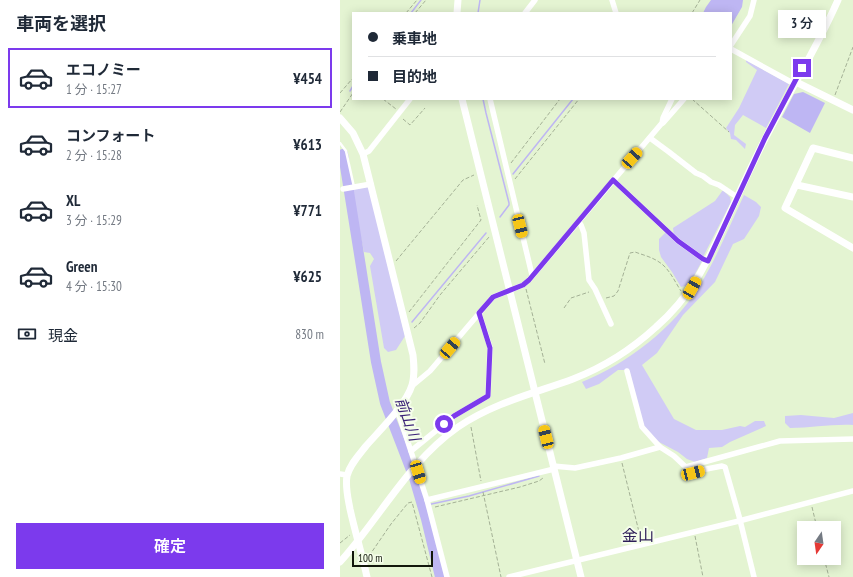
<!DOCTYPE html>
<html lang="ja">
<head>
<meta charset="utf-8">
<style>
	body { margin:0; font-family:"PT Sans Narrow","Noto Sans JP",sans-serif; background:#f6f6f7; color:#1f2937; height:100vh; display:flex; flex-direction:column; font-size:15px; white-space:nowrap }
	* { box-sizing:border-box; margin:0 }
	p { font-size:13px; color:#747a83 }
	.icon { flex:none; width:22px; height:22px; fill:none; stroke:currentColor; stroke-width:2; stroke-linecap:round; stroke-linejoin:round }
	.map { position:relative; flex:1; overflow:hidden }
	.drawer { display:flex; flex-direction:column; background:#fff; width:340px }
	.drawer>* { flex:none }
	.hud { position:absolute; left:12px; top:12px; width:380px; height:88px; border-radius:0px; box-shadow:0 2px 10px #0003; display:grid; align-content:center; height:88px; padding:0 16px; background:#fff }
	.needle { width:26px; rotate:193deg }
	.controls { position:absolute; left:457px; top:521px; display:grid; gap:8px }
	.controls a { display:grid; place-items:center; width:44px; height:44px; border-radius:0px; background:#fff; box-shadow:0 2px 10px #0003; font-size:20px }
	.scale { position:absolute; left:12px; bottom:10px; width:81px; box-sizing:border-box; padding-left:4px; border:2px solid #12170b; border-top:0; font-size:11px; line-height:14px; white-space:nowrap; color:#12170b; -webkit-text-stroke:3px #f5feea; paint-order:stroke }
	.end { position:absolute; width:18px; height:18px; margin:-9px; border:5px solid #7c3aed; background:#fff; box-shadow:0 0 0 2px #fff }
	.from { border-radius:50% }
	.bubble { position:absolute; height:28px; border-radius:0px; background:#fff; box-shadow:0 2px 10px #0003; font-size:13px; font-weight:600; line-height:28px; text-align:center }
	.car { position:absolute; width:12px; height:24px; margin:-12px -6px; border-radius:5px; box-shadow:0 0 3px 1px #0007; background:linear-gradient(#f5c518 24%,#345 0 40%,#f5c518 0 76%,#345 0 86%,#f5c518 0) }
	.hud b { display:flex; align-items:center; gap:14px; height:38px; font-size:15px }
	.hud b+b { border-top:1px solid #e0e1e3 }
	.hud i { width:10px; height:10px; background:#1f2937 }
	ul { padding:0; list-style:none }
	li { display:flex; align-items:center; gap:12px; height:60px; margin:0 8px 6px; padding:0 8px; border:2px solid transparent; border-radius:0px }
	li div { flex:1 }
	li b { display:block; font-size:15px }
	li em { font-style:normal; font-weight:600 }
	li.selected { border-color:#7c3aed }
	li>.icon { width:36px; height:36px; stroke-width:1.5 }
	h2 { padding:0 16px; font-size:18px; line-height:48px }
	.pay { display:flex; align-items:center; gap:10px; height:44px; padding:0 16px; font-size:15px }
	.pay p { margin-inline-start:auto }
	.primary-button { display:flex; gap:8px; margin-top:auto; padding:8px 16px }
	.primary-button a { flex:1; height:46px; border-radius:0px; background:#7c3aed; color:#fff; font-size:16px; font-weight:600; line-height:46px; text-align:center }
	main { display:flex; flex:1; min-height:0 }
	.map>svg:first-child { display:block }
	.green { fill:#d0cbf5 }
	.water { fill:#beb6f3 }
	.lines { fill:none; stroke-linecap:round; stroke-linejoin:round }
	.stream { stroke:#beb6f3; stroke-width:1.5 }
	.river { stroke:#beb6f3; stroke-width:10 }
	.path { stroke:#a4b196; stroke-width:1; stroke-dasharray:4 2; stroke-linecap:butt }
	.service { stroke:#fff; stroke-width:2.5 }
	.minor { stroke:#fff; stroke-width:5.5 }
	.tertiary { stroke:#fff; stroke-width:7 }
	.route { stroke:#7c3aed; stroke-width:5 }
	.labels { text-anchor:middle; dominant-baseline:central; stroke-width:4; stroke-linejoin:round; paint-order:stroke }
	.water-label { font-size:15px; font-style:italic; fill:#3b2277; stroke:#f5feea }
	.quarter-label { font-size:16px; fill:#2d1e58; stroke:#f5feea }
</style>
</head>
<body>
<main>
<section class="drawer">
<h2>車両を選択</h2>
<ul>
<li class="selected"><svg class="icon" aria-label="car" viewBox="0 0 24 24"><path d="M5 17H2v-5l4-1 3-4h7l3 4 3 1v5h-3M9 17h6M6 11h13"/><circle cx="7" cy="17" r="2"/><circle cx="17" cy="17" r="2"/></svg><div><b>エコノミー</b><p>1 分 · 15:27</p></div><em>¥454</em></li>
<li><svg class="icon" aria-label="car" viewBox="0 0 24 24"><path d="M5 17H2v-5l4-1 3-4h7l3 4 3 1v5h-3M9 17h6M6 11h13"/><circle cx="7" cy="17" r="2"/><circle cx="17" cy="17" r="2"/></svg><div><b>コンフォート</b><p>2 分 · 15:28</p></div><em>¥613</em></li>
<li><svg class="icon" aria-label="car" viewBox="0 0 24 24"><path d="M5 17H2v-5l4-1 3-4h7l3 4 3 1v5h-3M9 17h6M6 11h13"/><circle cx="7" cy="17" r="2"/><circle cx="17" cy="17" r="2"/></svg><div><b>XL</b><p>3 分 · 15:29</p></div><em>¥771</em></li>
<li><svg class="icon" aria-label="car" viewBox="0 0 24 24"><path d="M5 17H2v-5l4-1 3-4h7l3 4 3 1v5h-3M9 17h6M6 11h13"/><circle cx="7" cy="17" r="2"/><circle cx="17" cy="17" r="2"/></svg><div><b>Green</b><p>4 分 · 15:30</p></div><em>¥625</em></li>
</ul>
<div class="pay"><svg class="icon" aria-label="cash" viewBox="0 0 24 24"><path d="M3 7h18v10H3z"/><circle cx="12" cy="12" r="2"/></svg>現金<p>830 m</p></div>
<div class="primary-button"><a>確定</a></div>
</section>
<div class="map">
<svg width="513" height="577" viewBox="0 0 513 577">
	<rect width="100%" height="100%" fill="#e4f4d2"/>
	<g class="green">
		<path d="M 406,60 L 449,84 L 426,128 L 403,115 L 395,125 L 394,135 L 406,144 L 405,149 L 396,140 L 391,139 L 390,133 L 386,128 L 399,108 L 417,70 L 406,62 Z"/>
		<path d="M 27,187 L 29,188 L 65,336 L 56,350 L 48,352 L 44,348 L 30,266 L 34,259 L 30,253 L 24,252 L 11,190 Z"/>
		<path d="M 383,190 L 390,197 L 391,202 L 363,257 L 334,236 L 333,228 L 375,201 Z"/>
		<path d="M 404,195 L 416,202 L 421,207 L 419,216 L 404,239 L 393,244 L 375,282 L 343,315 L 317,353 L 302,365 L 334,419 L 356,430 L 382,430 L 400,426 L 405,427 L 415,421 L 424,421 L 426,426 L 390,442 L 382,447 L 369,448 L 367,458 L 355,462 L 347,459 L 338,452 L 317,441 L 304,428 L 289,370 L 278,370 L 259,384 L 246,389 L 242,382 C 288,363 334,328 360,285 C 377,257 390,225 404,195 Z"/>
		<path d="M 326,232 L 362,261 L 349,285 L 341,287 L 332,272 L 321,257 L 319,250 L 319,239 Z"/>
		<path d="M 513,413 L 513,425 C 492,424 471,428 450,428 L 445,423 L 445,416 L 461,415 L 494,418 Z"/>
	</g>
	<g class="water">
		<path d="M 371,0 L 403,0 L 402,7 L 391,26 L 391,13 L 363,13 L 366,7 Z"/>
		<path d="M 463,92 L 485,103 L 470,133 L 442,117 L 454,94 Z"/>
	</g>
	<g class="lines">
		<g class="stream">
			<path d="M 71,13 L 81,0"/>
			<path d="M 138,13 L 140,0"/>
			<path d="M 10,91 L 13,86"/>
			<path d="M 143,99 L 146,113 L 169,203 L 169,205 L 160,217"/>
			<path d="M 173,174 L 233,99"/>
			<path d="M 72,322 L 146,233"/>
			<path d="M 36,362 L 39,359"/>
			<path d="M 82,506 L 129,496 L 199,476"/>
		</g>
		<path class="river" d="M 3,154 L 22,273 L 36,362 L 45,403 L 74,478 L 86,519 L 100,577"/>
		<g class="path">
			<path d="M 66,13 L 77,0"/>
			<path d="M 75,13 L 86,0"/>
			<path d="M 352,13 L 360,0"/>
			<path d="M 0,93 L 13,78"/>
			<path d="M 495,95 L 513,47"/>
			<path d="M 43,99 L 56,109"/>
			<path d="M 352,99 L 389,132"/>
			<path d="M 0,112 L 13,93"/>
			<path d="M 63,119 L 70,125 L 85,108"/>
			<path d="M 171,163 L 220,99"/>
			<path d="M 175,179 L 239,99"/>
			<path d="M 56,261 L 123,180 L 134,175"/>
			<path d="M 186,289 L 205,364"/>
			<path d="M 266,298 L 274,296 L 278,291 L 290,253 L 295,252 C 303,255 312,257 319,262 C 329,268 335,282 341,291"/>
			<path d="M 224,308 L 231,298 L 249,292"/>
			<path d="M 69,312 L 141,220 L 137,205"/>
			<path d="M 74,328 L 80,323 L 100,295 L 149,237"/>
			<path d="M 131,427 L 141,481"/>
			<path d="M 282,463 L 301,540"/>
			<path d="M 143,492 L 161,577"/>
			<path d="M 95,507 L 180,487 L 199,481 L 203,478"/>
			<path d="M 472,507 L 477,528"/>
			<path d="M 355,536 L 363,577"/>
			<path d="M 0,543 L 10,535"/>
			<path d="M 29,556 L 51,524 L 68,503 L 72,502 L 92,577"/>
			<path d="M 484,558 L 489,577"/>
		</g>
		<path class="service" d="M 0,143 L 6,151 L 14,187"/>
		<g class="minor">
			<path d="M 272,0 L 276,13"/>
			<path d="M 185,13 L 195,0"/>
			<path d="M 391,45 L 410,16 L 414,0"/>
			<path d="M 391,49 L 451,82 L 456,82"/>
			<path d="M 150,99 L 192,275"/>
			<path d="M 323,123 L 344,99"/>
			<path d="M 310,138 L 329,152 L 356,173 L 363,176 L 371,182 L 379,185 L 397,197"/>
			<path d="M 23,154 L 29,151 L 70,99"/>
			<path d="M 273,180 L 338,241 L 363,259 L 368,261"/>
			<path d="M 3,189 L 31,184"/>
			<path d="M 239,222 L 241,225 L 244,233 L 249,280 L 255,289 L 271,324"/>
			<path d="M 287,371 L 302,427 L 320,447 L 334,456 L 351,472 L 382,466 L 385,467 L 399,516 L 414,577"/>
			<path d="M 72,386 L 90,371 L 153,297 L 183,285 L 189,280 L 322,123 L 323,118 L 332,99"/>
			<path d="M 57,409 L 87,500 L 107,577"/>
			<path d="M 71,451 L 114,416 L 148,396 L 150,347 L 139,313"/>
			<path d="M 213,466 L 235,468 L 281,458 L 320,447"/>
			<path d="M 346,467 L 440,441 L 513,439"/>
			<path d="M 0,474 L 7,475"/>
			<path d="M 87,500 L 214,469"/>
			<path d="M 169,577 L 399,521 L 513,491"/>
		</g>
		<g class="tertiary">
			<path d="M 117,13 L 118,0"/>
			<path d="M 456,82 L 513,110"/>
			<path d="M 122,99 L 241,577"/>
			<path d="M 0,118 L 13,133 L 23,154 L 73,355 C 74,365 75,375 72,385 C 66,405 40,430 26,446 C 19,455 10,464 7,476 C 5,487 8,498 10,509 C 15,532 22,554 27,577"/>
			<path d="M 513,158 L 473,148 L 445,208 L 513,248"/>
			<path d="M 457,185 L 513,197"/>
			<path d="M 0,562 C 40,518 68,462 118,427 C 153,403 195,393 233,379 C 264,367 292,349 316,327 C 353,295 368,260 388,217 C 400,191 412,164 425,139 C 449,92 477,48 498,0"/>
		</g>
	</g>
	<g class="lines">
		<path class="route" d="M 104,424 L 114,416 L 148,396 L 150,348 L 139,313 L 153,297 L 183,285 L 189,280 L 273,180 L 338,241 L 363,259 L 368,261 L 425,138 L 462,68"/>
	</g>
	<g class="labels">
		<g class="water-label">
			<text transform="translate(68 419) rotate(70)">前山川</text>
		</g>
		<g class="quarter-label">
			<text x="298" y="535">金山</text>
		</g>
	</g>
</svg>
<div class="controls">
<a><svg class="needle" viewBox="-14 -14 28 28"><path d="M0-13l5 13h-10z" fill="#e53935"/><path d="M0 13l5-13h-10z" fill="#747a83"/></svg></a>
</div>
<div class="scale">100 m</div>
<i class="end from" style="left:104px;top:424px"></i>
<i class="end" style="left:462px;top:68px"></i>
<div class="bubble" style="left:438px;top:10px;width:48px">3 分</div>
<i class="car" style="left:292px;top:158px;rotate:42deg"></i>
<i class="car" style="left:180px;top:226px;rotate:166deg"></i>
<i class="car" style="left:352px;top:288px;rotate:30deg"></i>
<i class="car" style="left:110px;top:348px;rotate:40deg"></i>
<i class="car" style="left:206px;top:437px;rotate:346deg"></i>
<i class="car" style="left:78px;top:472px;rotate:163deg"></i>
<i class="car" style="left:353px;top:473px;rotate:76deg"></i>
<div class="hud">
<b><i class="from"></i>乗車地</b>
<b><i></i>目的地</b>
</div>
</div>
</main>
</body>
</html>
